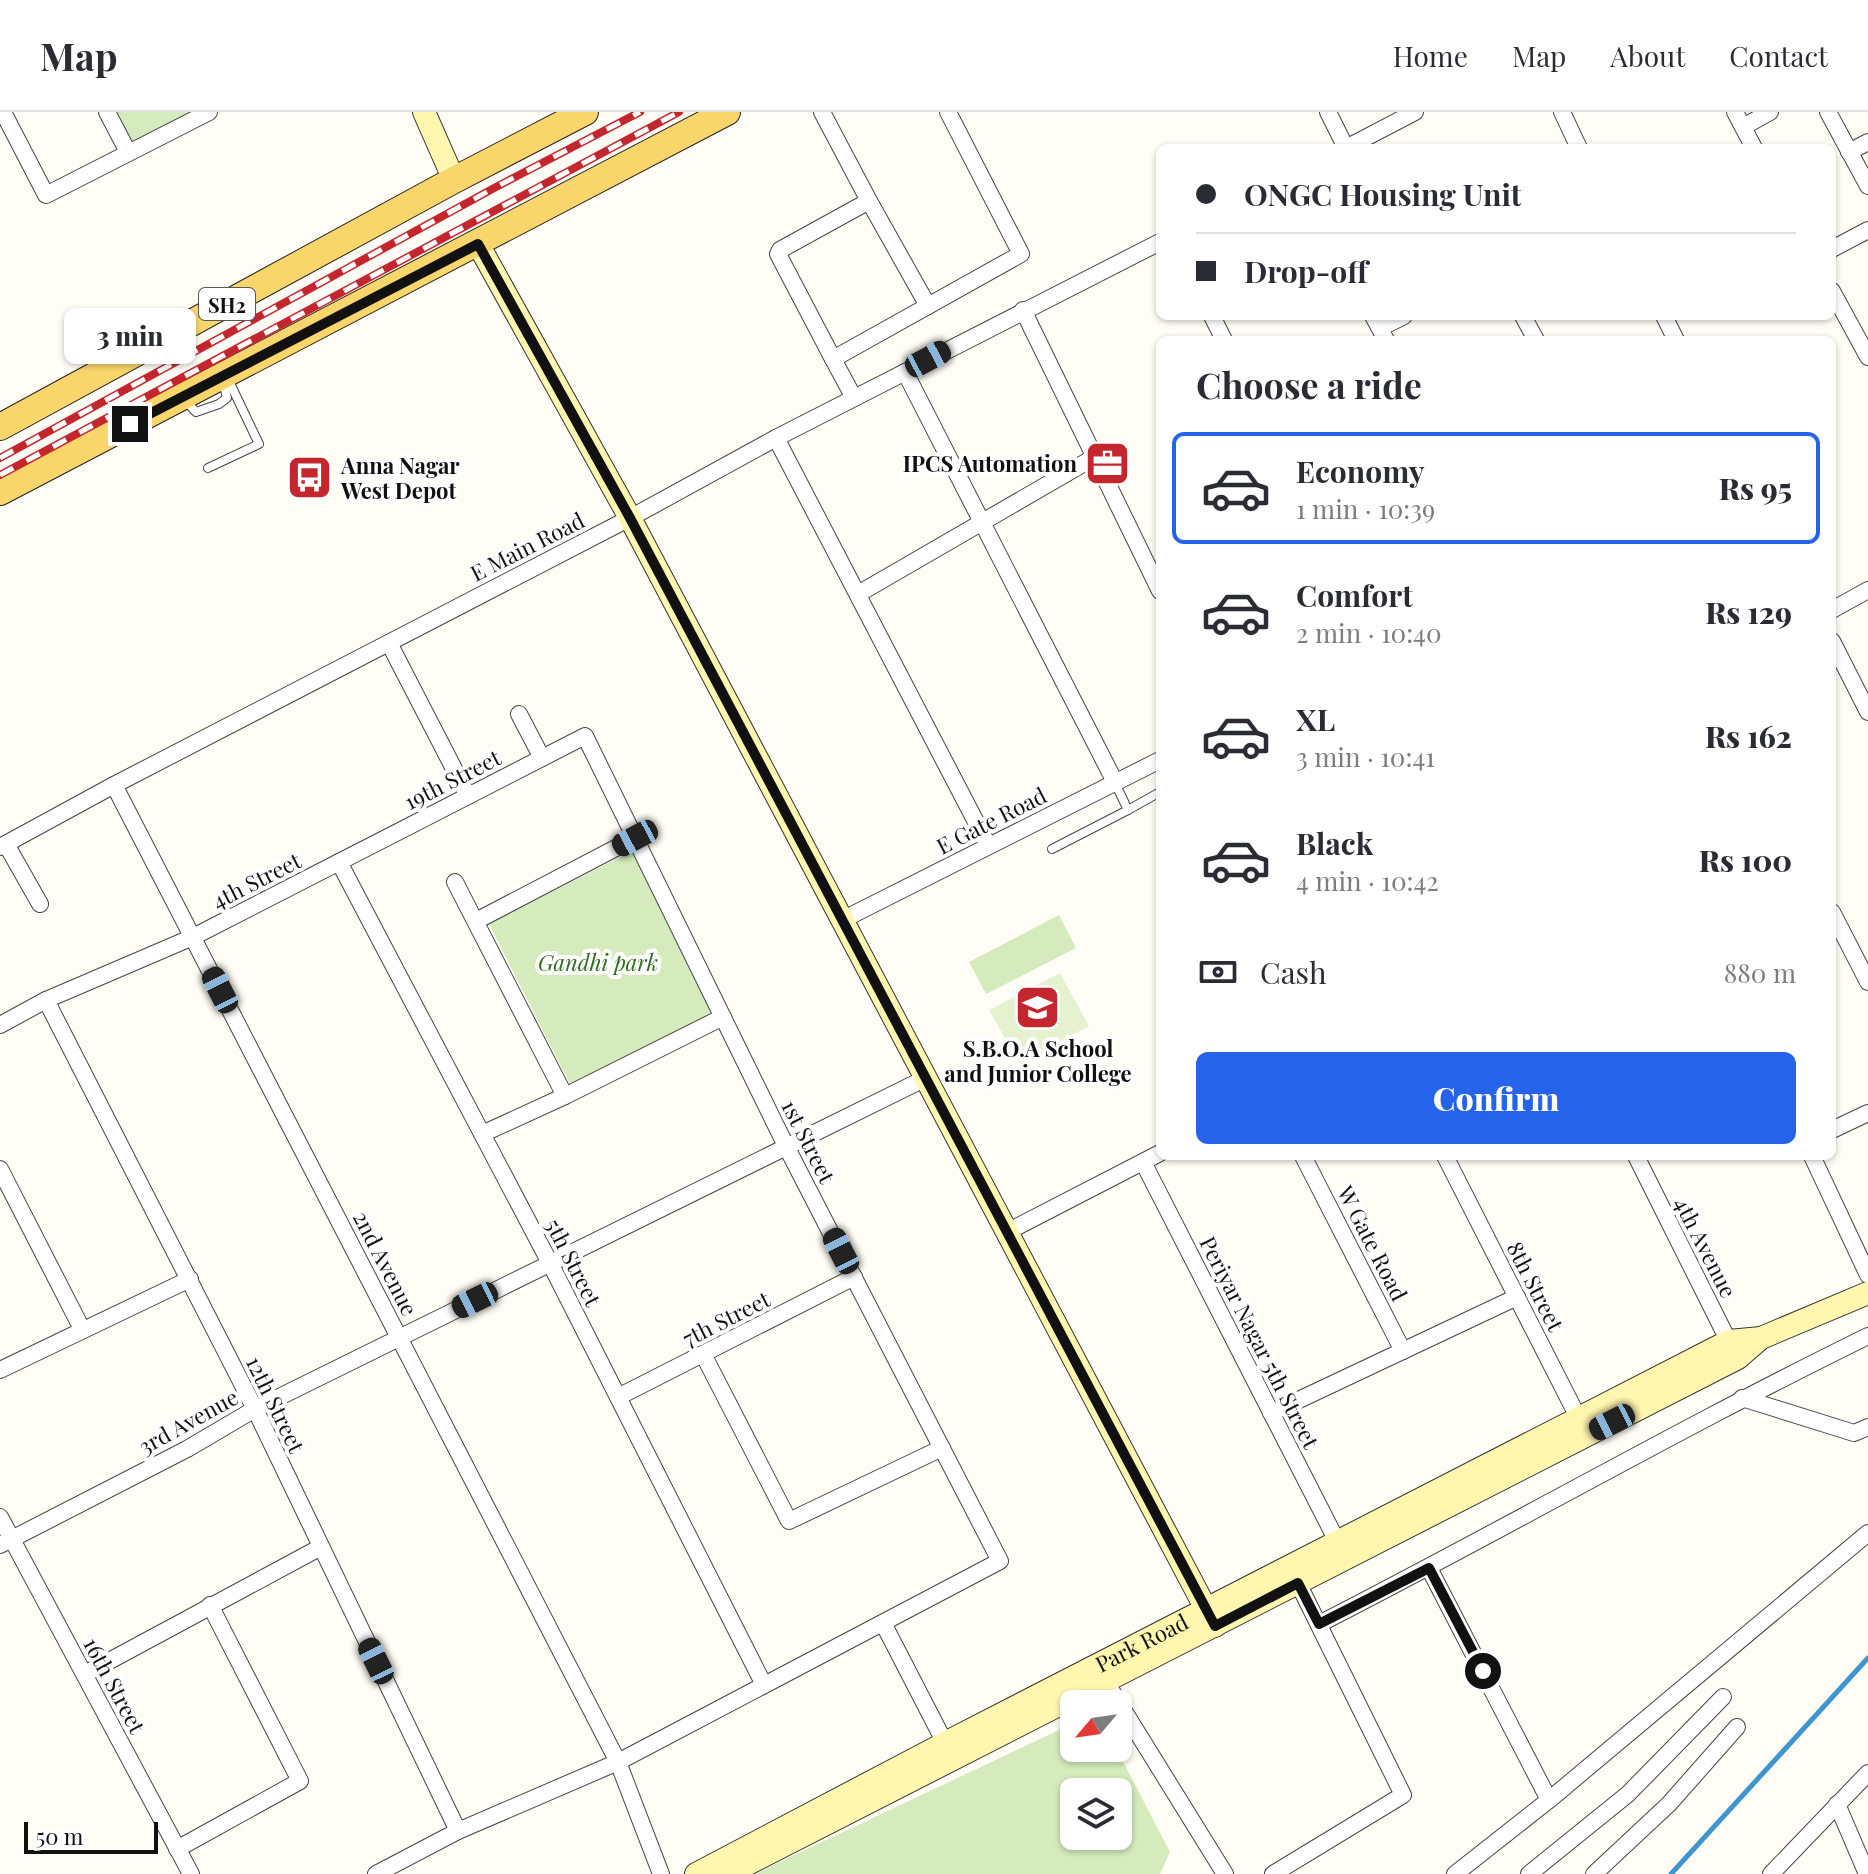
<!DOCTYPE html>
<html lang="en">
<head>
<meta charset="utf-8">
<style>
	body { margin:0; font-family:"Playfair Display",serif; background:#f2f2f3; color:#2b2b33; height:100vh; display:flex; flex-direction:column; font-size:30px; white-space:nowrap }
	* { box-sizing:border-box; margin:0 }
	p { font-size:26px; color:#7c7c81 }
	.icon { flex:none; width:44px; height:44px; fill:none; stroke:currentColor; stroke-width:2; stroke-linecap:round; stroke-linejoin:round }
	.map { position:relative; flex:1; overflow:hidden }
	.sheet { position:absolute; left:1156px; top:224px; width:680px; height:824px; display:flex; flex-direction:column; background:#fff; border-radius:12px; box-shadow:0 2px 6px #0004 }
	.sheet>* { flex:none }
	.banner { position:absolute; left:1156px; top:32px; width:680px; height:176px; border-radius:12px; box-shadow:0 2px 6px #0004; display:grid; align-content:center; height:176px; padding:0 40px; background:#fff }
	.needle { width:52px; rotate:241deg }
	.controls { position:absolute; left:1060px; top:1578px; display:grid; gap:16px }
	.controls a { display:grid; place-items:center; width:72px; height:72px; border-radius:12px; background:#fff; box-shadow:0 2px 6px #0004; font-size:40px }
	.scale { position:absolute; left:24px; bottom:20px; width:134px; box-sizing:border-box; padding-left:8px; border:4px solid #111; border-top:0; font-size:22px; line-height:28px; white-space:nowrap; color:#111; -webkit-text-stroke:6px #fff; paint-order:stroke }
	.end { position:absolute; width:36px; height:36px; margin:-18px; border:10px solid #111; background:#fff; box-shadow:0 0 0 4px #fff }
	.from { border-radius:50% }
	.bubble { position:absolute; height:56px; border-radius:12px; background:#fff; box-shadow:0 2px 6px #0004; font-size:26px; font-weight:800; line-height:56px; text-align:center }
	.car { position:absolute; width:24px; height:48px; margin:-24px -12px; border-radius:10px; box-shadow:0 0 6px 2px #0007; background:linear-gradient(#222 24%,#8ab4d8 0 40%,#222 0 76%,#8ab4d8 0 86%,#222 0) }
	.banner b { display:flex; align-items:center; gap:28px; height:76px; font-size:30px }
	.banner b+b { border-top:2px solid #e1e1e2 }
	.banner i { width:20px; height:20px; background:#2b2b33 }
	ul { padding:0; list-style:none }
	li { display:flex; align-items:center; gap:24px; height:112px; margin:0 16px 12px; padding:0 24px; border:4px solid transparent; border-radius:12px }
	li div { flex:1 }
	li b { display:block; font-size:30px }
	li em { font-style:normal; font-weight:800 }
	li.on { border-color:#2563eb }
	li>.icon { width:72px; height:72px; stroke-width:1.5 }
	h2 { padding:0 40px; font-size:36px; line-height:96px }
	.pay { display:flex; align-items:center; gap:20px; height:88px; padding:0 40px; font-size:30px }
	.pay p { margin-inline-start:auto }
	.cta { display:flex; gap:16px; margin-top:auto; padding:16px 40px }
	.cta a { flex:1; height:92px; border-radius:12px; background:#2563eb; color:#fff; font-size:32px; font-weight:800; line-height:92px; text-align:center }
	header { display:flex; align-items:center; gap:48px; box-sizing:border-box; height:112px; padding:0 40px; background:#fff; border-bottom:2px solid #e1e1e2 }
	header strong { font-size:38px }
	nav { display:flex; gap:44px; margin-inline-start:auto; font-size:28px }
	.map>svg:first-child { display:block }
	.green { fill:#d5ebbd; fill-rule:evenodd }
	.pitch { fill:#e6f2cf }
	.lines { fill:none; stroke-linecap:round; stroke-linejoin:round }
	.stream { stroke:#3f96cf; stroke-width:5 }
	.lane-casing { stroke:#444; stroke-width:10 }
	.street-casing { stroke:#444; stroke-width:18 }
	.secondary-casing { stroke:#333; stroke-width:24 }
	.primary-casing { stroke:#222; stroke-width:28 }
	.lane { stroke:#fff; stroke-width:8 }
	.street { stroke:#fff; stroke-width:16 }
	.secondary { stroke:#fff6b0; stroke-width:22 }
	.primary { stroke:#f9d66b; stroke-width:26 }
	.rail-casing { stroke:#c4262e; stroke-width:8 }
	.rail { stroke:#fff; stroke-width:5; stroke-dasharray:15; stroke-linecap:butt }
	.route { stroke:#111; stroke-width:10 }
	.labels { text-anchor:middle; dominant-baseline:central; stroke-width:8; stroke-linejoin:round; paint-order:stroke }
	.shield { fill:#fff; stroke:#585858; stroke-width:2 }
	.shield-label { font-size:20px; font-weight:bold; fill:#111 }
	.poi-label { font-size:22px; font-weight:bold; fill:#111; stroke:#fff; text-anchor:end }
	.street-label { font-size:22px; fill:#111; stroke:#fff }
	.park-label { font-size:22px; font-style:italic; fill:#2f6b1f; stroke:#fff }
</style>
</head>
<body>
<header>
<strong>Map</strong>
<nav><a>Home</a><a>Map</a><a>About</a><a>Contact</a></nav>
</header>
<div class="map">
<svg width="1868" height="1762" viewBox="0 0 1868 1762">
	<rect width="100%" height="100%" fill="#fffdf5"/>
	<g class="green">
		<path d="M 107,0 L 197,0 L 128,40 Z"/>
		<path d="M 634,738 L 713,904 L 572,976 L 489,812 Z"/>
		<path d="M 1059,803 L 1076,836 L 986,882 L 969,850 Z"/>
		<path d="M 1074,1611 L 1074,1636 L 1116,1636 L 1170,1740 L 1160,1762 L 754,1762 ZM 1074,1680 L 1118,1680 L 1118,1724 L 1074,1724 Z"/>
	</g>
	<path class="pitch" d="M 1060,861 L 1089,914 L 1019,951 L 989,898 Z"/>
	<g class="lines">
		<path class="stream" d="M 1671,1762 L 1868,1546"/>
		<defs>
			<g id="lane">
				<path d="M 184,287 L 196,300 L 219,292 L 227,286 L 223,269"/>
				<path d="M 208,356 L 259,332 L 228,267"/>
				<path d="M 1128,698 L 1160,680"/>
				<path d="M 1052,737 L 1128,698 L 1115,671"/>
			</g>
			<g id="street">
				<path d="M 3,0 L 46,83 L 209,0"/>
				<path d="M 107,0 L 128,40"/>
				<path d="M 822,0 L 869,89 L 780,138 L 778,142 L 833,247"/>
				<path d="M 1328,0 L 1346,36 L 1415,0"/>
				<path d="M 1562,0 L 1579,36"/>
				<path d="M 1735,0 L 1754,36"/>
				<path d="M 1828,0 L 1868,74"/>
				<path d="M 1743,15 L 1770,0"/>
				<path d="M 1849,40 L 1868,30"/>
				<path d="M 869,89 L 928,194"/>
				<path d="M 1832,137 L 1868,118"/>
				<path d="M 1832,179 L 1868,245"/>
				<path d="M 1023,198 L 1160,479"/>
				<path d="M 1212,204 L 1224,228"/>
				<path d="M 1373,204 L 1386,228"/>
				<path d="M 1523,204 L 1536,228"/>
				<path d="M 1664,204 L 1676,228"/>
				<path d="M 1380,216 L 1404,204"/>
				<path d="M 905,260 L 1115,670"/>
				<path d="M 854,286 L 833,247 L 1021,142 L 948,0"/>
				<path d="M 776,326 L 988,733"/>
				<path d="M 858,482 L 1093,346"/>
				<path d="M 1832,498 L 1868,478"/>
				<path d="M 1832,529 L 1868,600"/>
				<path d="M 389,531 L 468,684"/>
				<path d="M 519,602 L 542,646"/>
				<path d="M 114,673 L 618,1650 L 661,1762"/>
				<path d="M 6,732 L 40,792"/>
				<path d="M 0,735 L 114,673 L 630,406 L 776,326 L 1160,130"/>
				<path d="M 339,750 L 550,1151 L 764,1573"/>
				<path d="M 455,770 L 565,984"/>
				<path d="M 1832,800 L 1868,870"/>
				<path d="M 842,808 L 1160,648"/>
				<path d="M 476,809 L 635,726"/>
				<path d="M 46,888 L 255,1297 L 458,1719"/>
				<path d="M 0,913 L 46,888 L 193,825 L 585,624 L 786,1034 L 1000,1449 L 618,1650 L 458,1719 L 376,1762"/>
				<path d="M 1832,1018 L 1868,1001"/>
				<path d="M 482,1022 L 565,984 L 723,905"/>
				<path d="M 1303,1044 L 1403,1239"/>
				<path d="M 1445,1044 L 1583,1315"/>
				<path d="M 1636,1044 L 1733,1238"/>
				<path d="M 1812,1044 L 1868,1163"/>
				<path d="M 1143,1050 L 1341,1437"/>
				<path d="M 0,1057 L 82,1217"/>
				<path d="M 1007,1120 L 1160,1041"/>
				<path d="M 703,1242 L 789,1409 L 942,1336"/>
				<path d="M 0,1258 L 190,1167"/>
				<path d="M 618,1285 L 854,1165"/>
				<path d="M 1742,1286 L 1854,1321 L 1868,1315"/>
				<path d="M 1271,1301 L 1517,1185"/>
				<path d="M 0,1405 L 191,1762"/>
				<path d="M 0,1433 L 187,1337 L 255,1297 L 926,966"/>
				<path d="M 1429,1456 L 1549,1688"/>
				<path d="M 883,1511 L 945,1631"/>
				<path d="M 1319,1512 C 1503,1418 1682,1315 1868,1224"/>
				<path d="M 85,1562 L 321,1435"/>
				<path d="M 1106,1570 L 1225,1762"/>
				<path d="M 1837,1692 L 1867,1762"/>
				<path d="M 177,1737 L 300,1669 L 210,1493"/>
				<path d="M 1273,1762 L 1403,1683 L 1298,1471"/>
				<path d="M 1455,1762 L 1549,1688 L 1868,1421"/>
				<path d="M 1529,1762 L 1628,1682 L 1723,1585"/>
				<path d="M 1594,1762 L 1669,1692 L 1737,1615"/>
				<path d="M 1771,1762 L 1868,1661"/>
			</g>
			<g id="secondary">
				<path d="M 424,0 L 454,68"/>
				<path d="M 478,132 L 630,406 L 1215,1514"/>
				<path id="s1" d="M 696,1762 L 945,1631 L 1729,1229 L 1761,1226"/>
				<path d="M 728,1762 L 1738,1246 L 1761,1226 L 1868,1181"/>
			</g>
			<g id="primary">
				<path d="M 0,315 L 454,68 L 585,0"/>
				<path d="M 0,380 L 727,0"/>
			</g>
		</defs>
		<use href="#lane" class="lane-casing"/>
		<use href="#street" class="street-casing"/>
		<use href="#secondary" class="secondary-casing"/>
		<use href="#primary" class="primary-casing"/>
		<use href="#lane" class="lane"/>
		<use href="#street" class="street"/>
		<use href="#secondary" class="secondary"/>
		<use href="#primary" class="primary"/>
		<defs>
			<g id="rail">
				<path d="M 0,346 L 496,75 L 640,0"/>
				<path d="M 0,363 L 679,0"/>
			</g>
		</defs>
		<use href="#rail" class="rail-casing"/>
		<use href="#rail" class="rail"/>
	</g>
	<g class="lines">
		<path class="route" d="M 130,312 L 478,132 L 630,406 L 1215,1514 L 1298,1471 L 1319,1512 L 1429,1456 L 1483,1559"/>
	</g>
	<defs>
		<symbol id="office-square" viewBox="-11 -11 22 22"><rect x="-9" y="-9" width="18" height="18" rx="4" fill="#c4262e" stroke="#fff"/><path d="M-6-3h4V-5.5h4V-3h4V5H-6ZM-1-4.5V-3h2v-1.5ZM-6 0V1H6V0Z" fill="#fff"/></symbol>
		<symbol id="bus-square" viewBox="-11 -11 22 22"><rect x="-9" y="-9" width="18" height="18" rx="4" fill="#c4262e" stroke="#fff"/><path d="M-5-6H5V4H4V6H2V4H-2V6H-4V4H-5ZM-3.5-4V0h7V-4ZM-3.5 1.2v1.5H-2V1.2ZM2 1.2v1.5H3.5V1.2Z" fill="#fff"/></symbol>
		<symbol id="school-square" viewBox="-11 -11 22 22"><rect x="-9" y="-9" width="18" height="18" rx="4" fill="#c4262e" stroke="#fff"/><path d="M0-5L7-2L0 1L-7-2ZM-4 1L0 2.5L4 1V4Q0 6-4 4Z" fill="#fff"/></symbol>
	</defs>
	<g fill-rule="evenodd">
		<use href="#office-square" x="1082" y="326" width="51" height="51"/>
		<use href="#bus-square" x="284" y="340" width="51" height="51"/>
		<use href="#school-square" x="1012" y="870" width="51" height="51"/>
	</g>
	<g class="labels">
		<rect class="shield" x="199" y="176" width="56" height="32" rx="6"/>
		<g class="shield-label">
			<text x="227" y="192">SH2</text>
		</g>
		<g class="poi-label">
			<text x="1077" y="351">IPCS Automation</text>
			<text x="341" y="353" text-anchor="start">Anna Nagar<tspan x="341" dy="25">West Depot</tspan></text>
			<text x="1038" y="936" text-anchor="middle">S.B.O.A School<tspan x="1038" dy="25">and Junior College</tspan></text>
		</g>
		<g class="street-label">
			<text transform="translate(527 434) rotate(-27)">E Main Road</text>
			<text transform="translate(452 667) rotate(-27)">19th Street</text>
			<text transform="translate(991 708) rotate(-27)">E Gate Road</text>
			<text transform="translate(256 768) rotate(-27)">4th Street</text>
			<text transform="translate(809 1029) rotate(63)">1st Street</text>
			<text transform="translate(1373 1131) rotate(63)">W Gate Road</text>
			<text transform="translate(1706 1135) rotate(63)">4th Avenue</text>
			<text transform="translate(574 1150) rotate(63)">5th Street</text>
			<text transform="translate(386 1151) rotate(63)">2nd Avenue</text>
			<text transform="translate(1536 1174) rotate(63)">8th Street</text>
			<text transform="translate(726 1206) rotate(-27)">7th Street</text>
			<text transform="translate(1260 1230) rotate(63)">Periyar Nagar 5th Street</text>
			<text transform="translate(276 1292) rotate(64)">12th Street</text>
			<text transform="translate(188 1309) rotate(-29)">3rd Avenue</text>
			<text stroke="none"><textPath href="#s1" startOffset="502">Park Road</textPath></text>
			<text transform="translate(115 1573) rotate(62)">16th Street</text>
		</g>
		<g class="park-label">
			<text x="598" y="850">Gandhi park</text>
		</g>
	</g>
</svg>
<div class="controls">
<a><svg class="needle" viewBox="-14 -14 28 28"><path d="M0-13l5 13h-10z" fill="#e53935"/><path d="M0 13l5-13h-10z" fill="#7c7c81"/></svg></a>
<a><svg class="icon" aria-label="layers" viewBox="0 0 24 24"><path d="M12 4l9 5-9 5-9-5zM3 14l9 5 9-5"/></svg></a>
</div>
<div class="scale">50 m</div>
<i class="end from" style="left:1483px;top:1559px"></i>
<i class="end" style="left:130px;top:312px"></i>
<div class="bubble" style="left:64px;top:196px;width:132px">3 min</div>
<i class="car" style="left:928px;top:247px;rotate:62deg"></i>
<i class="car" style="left:635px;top:726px;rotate:242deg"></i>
<i class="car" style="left:220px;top:878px;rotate:333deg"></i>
<i class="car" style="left:841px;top:1139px;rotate:333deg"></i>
<i class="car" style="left:475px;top:1188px;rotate:244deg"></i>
<i class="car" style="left:1612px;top:1310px;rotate:243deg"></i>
<i class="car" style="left:376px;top:1549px;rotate:334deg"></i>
<div class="banner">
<b><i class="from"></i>ONGC Housing Unit</b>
<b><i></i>Drop-off</b>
</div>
<section class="sheet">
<h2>Choose a ride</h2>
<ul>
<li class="on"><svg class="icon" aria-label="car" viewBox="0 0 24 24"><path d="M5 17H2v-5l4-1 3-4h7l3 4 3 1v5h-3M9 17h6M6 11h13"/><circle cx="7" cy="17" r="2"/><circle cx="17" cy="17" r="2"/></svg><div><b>Economy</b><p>1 min · 10:39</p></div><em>Rs 95</em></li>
<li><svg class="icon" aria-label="car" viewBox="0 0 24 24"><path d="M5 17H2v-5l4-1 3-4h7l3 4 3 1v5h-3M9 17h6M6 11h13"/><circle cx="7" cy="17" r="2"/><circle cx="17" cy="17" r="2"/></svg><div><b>Comfort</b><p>2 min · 10:40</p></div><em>Rs 129</em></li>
<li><svg class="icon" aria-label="car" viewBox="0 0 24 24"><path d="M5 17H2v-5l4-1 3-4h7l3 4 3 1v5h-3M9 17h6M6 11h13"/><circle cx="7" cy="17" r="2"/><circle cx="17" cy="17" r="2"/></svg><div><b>XL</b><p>3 min · 10:41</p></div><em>Rs 162</em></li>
<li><svg class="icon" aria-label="car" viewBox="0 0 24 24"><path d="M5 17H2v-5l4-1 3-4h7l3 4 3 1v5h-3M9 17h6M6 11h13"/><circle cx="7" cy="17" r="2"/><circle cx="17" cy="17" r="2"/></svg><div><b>Black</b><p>4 min · 10:42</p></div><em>Rs 100</em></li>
</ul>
<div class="pay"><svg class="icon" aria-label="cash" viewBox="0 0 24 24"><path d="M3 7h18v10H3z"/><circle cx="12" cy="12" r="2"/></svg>Cash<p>880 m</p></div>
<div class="cta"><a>Confirm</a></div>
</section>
</div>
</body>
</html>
